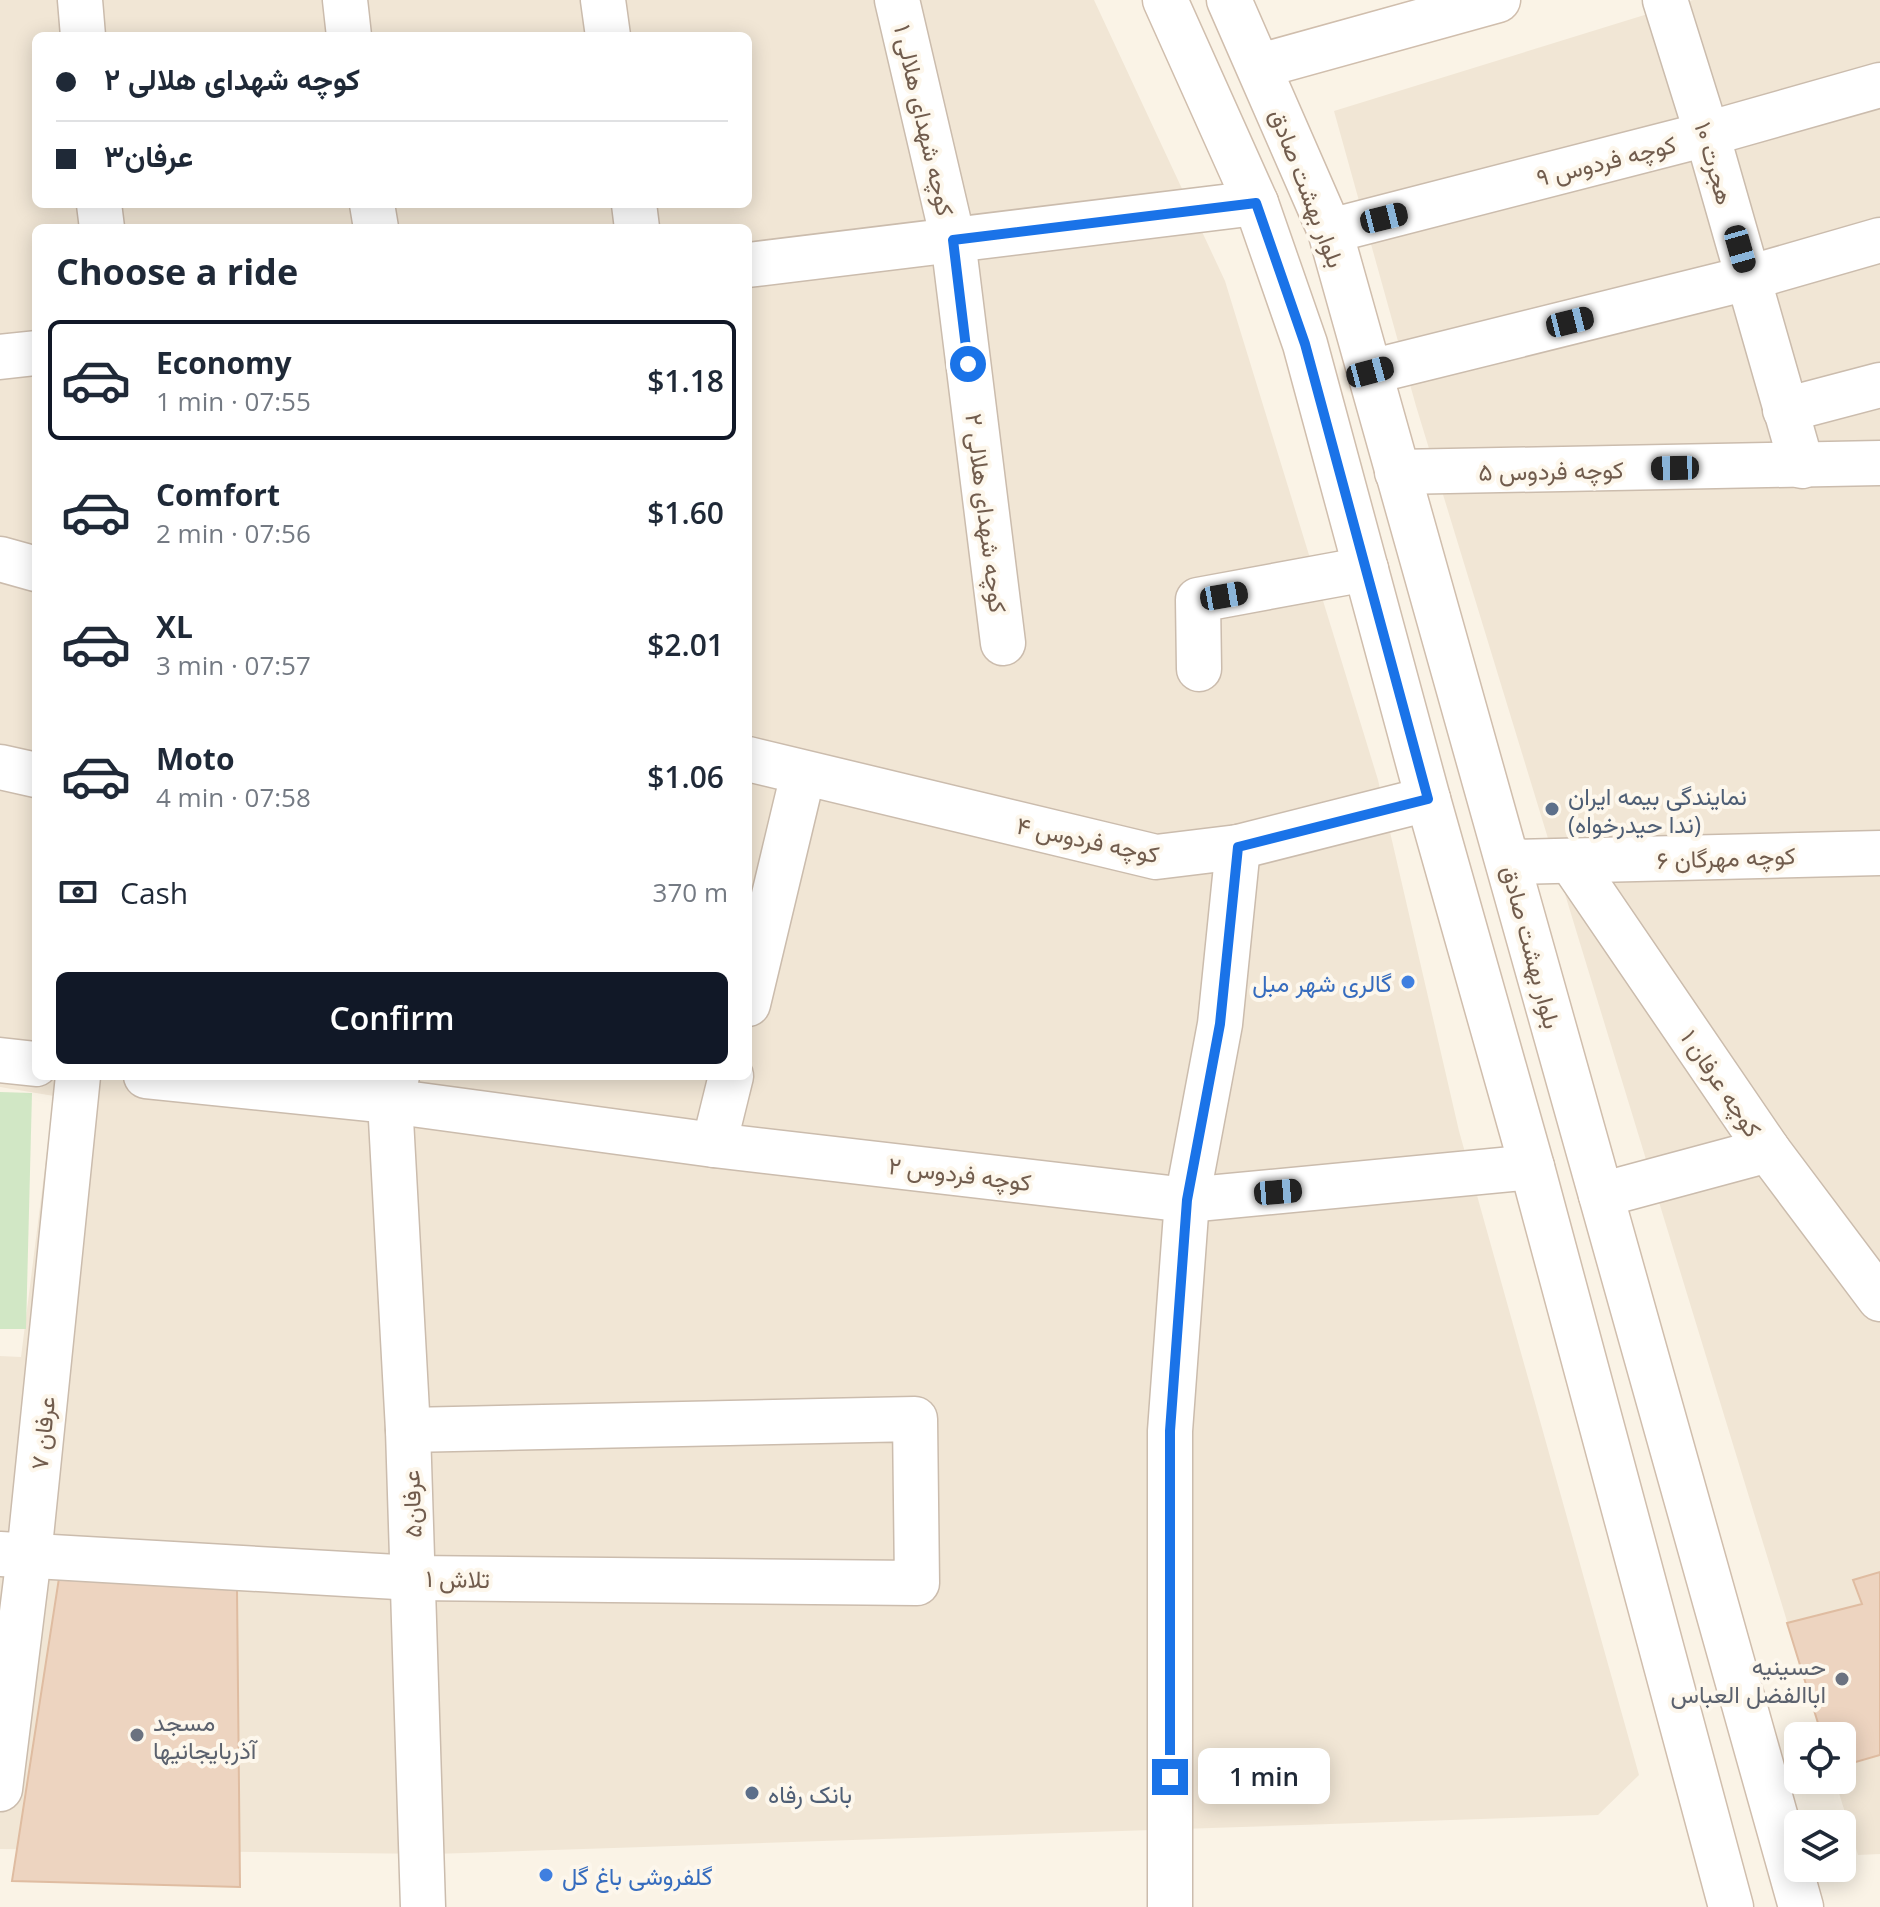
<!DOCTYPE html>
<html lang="en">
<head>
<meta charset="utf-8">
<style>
	body { margin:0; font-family:"Open Sans",Vazirmatn,sans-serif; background:#f2f2f3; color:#1f2937; height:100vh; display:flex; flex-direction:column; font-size:30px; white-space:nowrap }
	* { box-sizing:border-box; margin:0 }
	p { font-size:26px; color:#747a83 }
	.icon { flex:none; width:44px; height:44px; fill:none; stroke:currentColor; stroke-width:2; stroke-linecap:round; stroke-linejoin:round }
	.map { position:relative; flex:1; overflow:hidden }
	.details { position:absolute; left:32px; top:224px; width:720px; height:856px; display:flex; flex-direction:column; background:#fff; border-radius:12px; box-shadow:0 4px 20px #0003 }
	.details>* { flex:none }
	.banner { position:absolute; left:32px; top:32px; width:720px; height:176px; border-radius:12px; box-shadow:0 4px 20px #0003; display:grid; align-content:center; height:176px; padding:0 24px; background:#fff }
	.tools { position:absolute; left:1784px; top:1722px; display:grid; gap:16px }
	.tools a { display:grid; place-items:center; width:72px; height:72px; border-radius:12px; background:#fff; box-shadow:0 4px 20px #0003; font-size:40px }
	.end { position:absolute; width:36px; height:36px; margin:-18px; border:10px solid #1a73e8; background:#fff; box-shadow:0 0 0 4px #fff }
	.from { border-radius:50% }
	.bubble { position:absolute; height:56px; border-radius:12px; background:#fff; box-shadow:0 4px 20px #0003; font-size:26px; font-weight:600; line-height:56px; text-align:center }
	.car { position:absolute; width:24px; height:48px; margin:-24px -12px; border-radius:10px; box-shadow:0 0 6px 2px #0007; background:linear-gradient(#222 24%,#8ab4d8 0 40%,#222 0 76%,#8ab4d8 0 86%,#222 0) }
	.banner b { display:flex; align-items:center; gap:28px; height:76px; font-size:30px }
	.banner b+b { border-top:2px solid #e0e1e3 }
	.banner i { width:20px; height:20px; background:#1f2937 }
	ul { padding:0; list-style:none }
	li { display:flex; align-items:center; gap:24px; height:120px; margin:0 16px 12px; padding:0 8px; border:4px solid transparent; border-radius:12px }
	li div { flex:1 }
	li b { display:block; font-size:30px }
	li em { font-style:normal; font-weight:600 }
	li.on { border-color:#111827 }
	li>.icon { width:72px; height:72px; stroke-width:1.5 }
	h2 { padding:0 24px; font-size:36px; line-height:96px }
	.pay { display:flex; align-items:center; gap:20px; height:88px; padding:0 24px; font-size:30px }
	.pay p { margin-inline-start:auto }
	.cta { display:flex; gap:16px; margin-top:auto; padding:16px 24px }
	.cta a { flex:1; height:92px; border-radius:12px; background:#111827; color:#fff; font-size:32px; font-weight:600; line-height:92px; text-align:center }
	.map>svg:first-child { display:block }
	.residential { fill:#f1e6d5; fill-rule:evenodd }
	.green { fill:#d1e7c5 }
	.building { fill:#edd4c0; stroke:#dfbca1; stroke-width:2 }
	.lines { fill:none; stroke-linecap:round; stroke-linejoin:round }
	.street-casing { stroke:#cbbcad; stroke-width:47 }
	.secondary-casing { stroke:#d0bead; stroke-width:47 }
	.street { stroke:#fff; stroke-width:44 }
	.secondary { stroke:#fff; stroke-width:44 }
	.route { stroke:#1a73e8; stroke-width:10 }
	.service-dot { fill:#5c6f8a; stroke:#fdf7ec; stroke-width:3 }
	.shop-dot { fill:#3f7fe0; stroke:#fdf7ec; stroke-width:3 }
	.worship-dot { fill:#6b7280; stroke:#fdf7ec; stroke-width:3 }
	.labels { text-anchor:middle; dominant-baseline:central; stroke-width:8; stroke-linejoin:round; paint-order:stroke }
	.street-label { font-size:24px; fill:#715c4d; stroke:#fdf7ec }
	.service-label { font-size:24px; fill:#4e5e75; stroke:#fdf7ec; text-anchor:start }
	.shop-label { font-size:24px; fill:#366cbe; stroke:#fdf7ec; text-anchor:end }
	.worship-label { font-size:24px; fill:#5b616d; stroke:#fdf7ec; text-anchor:end }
</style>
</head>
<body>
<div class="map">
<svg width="1880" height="1907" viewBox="0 0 1880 1907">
	<rect width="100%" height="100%" fill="#faf3e6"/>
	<g class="residential">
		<path d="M 0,0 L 1094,0 L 1225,281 L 1378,780 L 1459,1131 L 1639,1775 L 1598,1815 L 434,1854 L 0,1849 L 0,1356 L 21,1357 L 54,1096 L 0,1087 ZM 36,36 L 748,36 L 748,204 L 36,204 ZM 36,228 L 748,228 L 748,1076 L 36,1076 Z"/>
		<path d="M 1693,0 L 1880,0 L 1880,1854 L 1858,1855 L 1835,1780 L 1842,1780 L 1842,1736 L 1822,1736 L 1416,406 L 1334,111 Z"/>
	</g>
	<path class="green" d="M 0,1092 L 32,1093 L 26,1329 L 0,1329 Z"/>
	<g class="building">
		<path d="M 1880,1572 L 1880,1755 L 1842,1766 L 1842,1736 L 1822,1736 L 1787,1623 L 1862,1604 L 1853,1580 Z"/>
		<path d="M 59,1578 L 237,1590 L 240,1887 L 12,1881 Z"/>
	</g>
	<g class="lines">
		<defs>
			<g id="street">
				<path d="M 80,0 L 83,36"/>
				<path d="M 345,0 L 349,36"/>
				<path d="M 603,0 L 608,36"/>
				<path d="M 897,0 L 953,240 L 1003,643"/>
				<path d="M 1665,0 L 1707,134 L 1802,466"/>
				<path d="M 99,204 L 102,228"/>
				<path d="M 372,204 L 376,228"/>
				<path d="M 634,204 L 637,228"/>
				<path d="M 1330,231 L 1707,134 L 1880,85"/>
				<path d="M 748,265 L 1256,203"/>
				<path d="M 0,357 L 36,353"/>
				<path d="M 1370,372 L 1748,278 L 1880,240"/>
				<path d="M 1785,410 L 1880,385"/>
				<path d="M 1397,472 L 1880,463"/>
				<path d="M 0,559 L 36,569"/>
				<path d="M 1199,669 L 1198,600 L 1366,569"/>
				<path d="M 748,759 L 1156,857 L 1238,847 L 1428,799"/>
				<path d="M 0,767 L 36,775"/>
				<path d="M 1571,861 L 1768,1150 L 1880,1299"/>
				<path d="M 1509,862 L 1880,853"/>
				<path d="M 748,1004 L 803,774"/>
				<path d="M 0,1060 L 36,1064"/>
				<path d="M 146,1076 L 390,1101 L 714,1145 L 1187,1200 L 1532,1167"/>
				<path d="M 397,1076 L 390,1101 L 408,1430 L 423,1907"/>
				<path d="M 714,1145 L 731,1076"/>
				<path d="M 1601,1195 L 1768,1150"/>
				<path d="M 0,1554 L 414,1578 L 917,1583 L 915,1419 L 408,1430"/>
				<path d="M 0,1789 L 29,1556 L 78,1076"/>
				<path d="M 1170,1907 L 1170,1431 L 1187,1200 L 1220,1024 L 1238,847"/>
			</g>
			<g id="secondary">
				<path d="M 1165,0 L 1256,203 L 1305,344 L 1428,799 L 1532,1167 L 1731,1907"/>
				<path d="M 1229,0 L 1330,231 L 1801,1907"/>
				<path d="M 1260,66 L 1498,0"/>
			</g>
		</defs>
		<use href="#street" class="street-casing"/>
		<use href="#secondary" class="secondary-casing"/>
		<use href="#street" class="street"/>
		<use href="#secondary" class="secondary"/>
	</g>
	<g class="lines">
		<path class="route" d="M 968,364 L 953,240 L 1256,203 L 1305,344 L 1428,799 L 1238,847 L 1220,1024 L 1187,1200 L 1170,1431 L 1170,1777"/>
	</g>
	<g class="service-dot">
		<circle cx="1552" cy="809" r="8"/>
		<circle cx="752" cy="1793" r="8"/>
	</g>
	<g class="shop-dot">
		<circle cx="1408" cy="982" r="8"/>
		<circle cx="546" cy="1875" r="8"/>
	</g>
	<g class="worship-dot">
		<circle cx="1842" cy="1679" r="8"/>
		<circle cx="137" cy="1735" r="8"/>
	</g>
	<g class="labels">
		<g class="street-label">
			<text transform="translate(925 120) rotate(77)">کوچه شهدای هلالی ۱</text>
			<text transform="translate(1606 160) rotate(-14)">کوچه فردوس ۹</text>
			<text transform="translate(1715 163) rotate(74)">هجرت ۱۰</text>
			<text transform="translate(1308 188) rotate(69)">بلوار بهشت صادق</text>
			<text transform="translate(1551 470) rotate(-1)">کوچه فردوس ۵</text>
			<text transform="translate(987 513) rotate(83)">کوچه شهدای هلالی ۲</text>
			<text transform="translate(1088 839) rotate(12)">کوچه فردوس ۴</text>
			<text transform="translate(1726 857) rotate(-2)">کوچه مهرگان ۶</text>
			<text transform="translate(1532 947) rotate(75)">بلوار بهشت صادق</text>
			<text transform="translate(1722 1083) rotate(56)">کوچه عرفان ۱</text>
			<text transform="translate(960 1173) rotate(7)">کوچه فردوس ۲</text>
			<text transform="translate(42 1433) rotate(-84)">عرفان ۷</text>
			<text transform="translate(411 1504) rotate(-92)">عرفان۵</text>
			<text transform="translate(458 1578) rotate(1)">تلاش ۱</text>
		</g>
		<g class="service-label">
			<text x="1568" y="795">نمایندگی بیمه ایران<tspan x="1568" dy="28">(ندا حیدرخواه)</tspan></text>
			<text x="768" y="1793">بانک رفاه</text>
		</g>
		<g class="shop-label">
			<text x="1392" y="982">گالری شهر مبل</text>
			<text x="562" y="1875" text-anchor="start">گلفروشی باغ گل</text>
		</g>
		<g class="worship-label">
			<text x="1826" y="1665">حسینیه<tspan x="1826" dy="28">اباالفضل العباس</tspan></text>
			<text x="153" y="1721" text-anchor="start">مسجد<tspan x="153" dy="28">آذربایجانیها</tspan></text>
		</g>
	</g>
</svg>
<div class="tools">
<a><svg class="icon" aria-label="locate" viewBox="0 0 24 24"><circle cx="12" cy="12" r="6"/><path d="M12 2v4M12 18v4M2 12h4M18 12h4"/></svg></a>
<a><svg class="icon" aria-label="layers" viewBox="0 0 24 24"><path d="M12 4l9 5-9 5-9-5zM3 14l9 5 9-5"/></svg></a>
</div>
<i class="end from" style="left:968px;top:364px"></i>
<i class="end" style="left:1170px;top:1777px"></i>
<div class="bubble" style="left:1198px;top:1748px;width:132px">1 min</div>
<i class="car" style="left:1384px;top:218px;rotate:76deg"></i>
<i class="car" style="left:1740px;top:249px;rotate:164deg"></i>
<i class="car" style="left:1570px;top:322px;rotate:76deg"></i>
<i class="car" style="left:1370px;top:372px;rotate:75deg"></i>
<i class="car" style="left:1675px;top:468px;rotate:269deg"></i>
<i class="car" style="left:1224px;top:596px;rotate:80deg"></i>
<i class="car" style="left:1278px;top:1192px;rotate:85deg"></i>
<div class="banner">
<b><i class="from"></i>کوچه شهدای هلالی ۲</b>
<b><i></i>عرفان۳</b>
</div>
<section class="details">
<h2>Choose a ride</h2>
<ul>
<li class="on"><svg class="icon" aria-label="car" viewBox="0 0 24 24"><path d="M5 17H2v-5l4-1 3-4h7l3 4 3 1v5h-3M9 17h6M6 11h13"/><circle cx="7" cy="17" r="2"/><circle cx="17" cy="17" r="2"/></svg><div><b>Economy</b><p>1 min · 07:55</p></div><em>$1.18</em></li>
<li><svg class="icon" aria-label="car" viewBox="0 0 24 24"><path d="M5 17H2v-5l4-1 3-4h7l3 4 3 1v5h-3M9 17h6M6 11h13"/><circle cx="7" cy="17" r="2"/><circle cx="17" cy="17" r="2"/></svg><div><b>Comfort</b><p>2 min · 07:56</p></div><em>$1.60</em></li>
<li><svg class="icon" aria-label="car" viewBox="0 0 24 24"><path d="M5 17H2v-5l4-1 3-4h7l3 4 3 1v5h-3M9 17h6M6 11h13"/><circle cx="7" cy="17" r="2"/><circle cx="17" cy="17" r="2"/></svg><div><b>XL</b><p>3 min · 07:57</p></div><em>$2.01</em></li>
<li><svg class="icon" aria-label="car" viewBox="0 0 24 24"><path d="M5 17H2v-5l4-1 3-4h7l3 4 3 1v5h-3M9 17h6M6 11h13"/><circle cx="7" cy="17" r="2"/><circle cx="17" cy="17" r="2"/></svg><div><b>Moto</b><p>4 min · 07:58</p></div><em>$1.06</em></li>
</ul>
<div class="pay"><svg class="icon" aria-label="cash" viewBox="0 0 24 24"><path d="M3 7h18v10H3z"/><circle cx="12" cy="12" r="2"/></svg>Cash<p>370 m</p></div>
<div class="cta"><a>Confirm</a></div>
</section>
</div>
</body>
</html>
